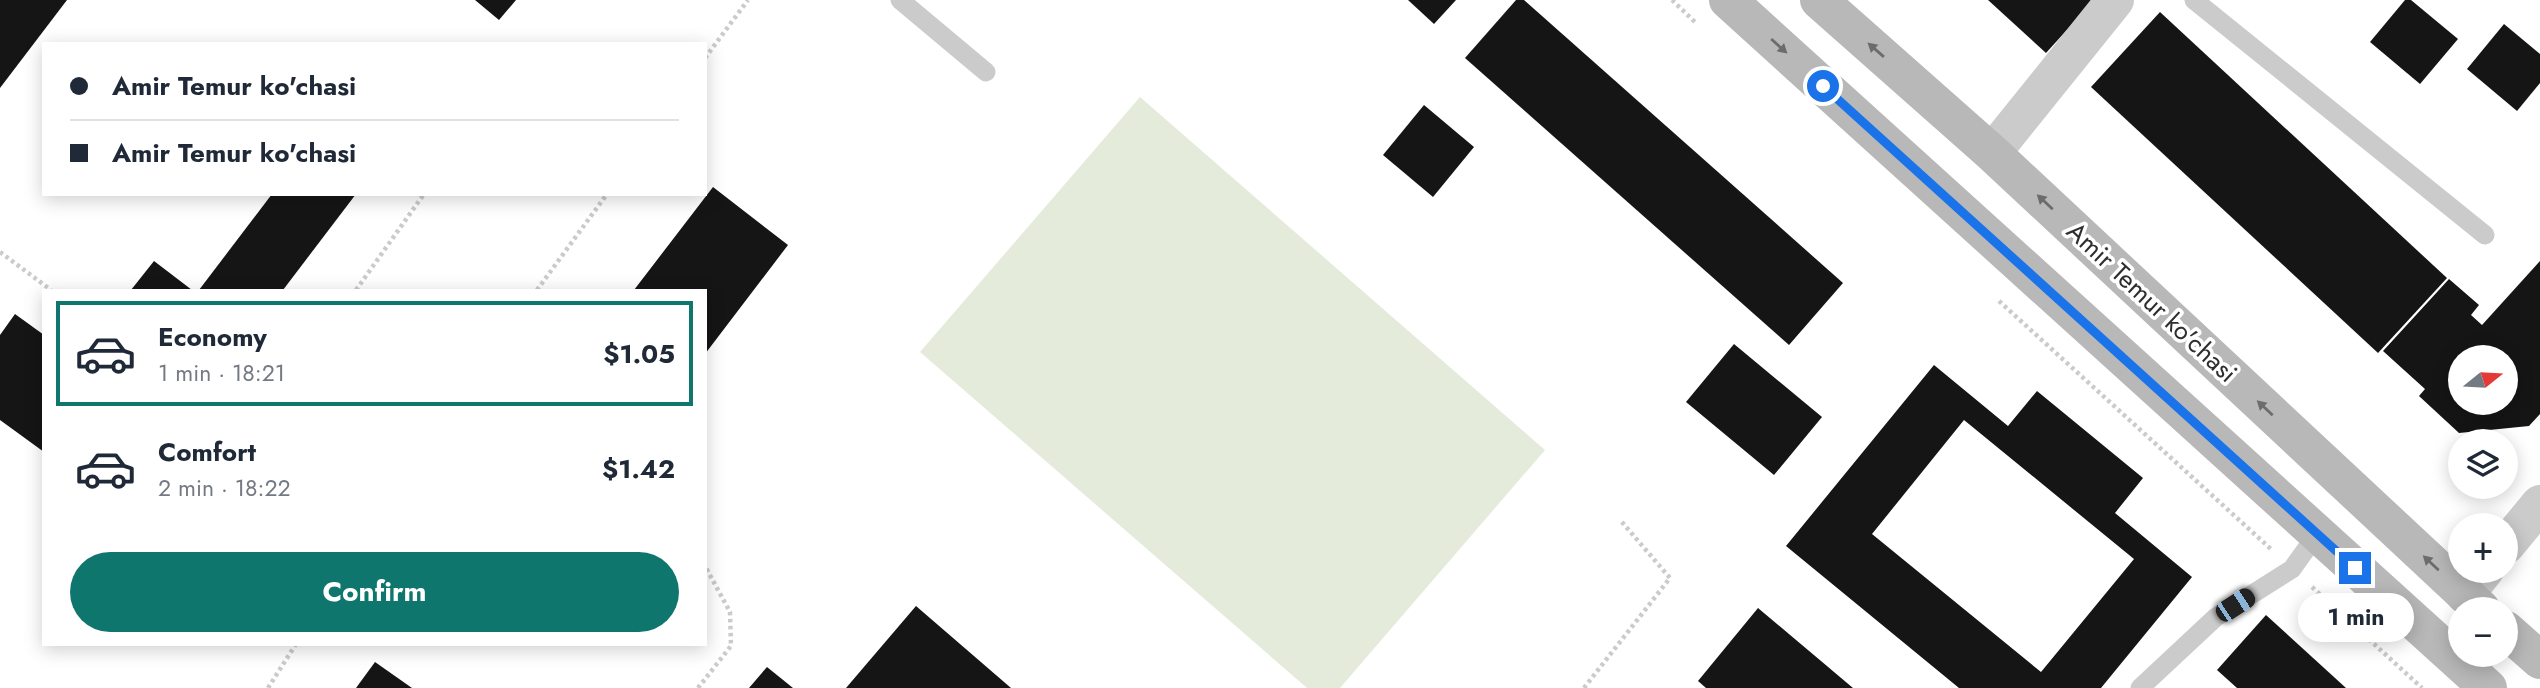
<!DOCTYPE html>
<html lang="en">
<head>
<meta charset="utf-8">
<style>
	body { margin:0; font-family:Jost,sans-serif; background:#f2f2f3; color:#1f2937; height:100vh; display:flex; flex-direction:column; font-size:26px; white-space:nowrap }
	* { box-sizing:border-box; margin:0 }
	p { font-size:23px; color:#747a83 }
	.icon { flex:none; width:38px; height:38px; fill:none; stroke:currentColor; stroke-width:2; stroke-linecap:round; stroke-linejoin:round }
	.map { position:relative; flex:1; overflow:hidden }
	.drawer { position:absolute; left:42px; top:289px; width:665px; height:357px; display:flex; flex-direction:column; background:#fff; border-radius:0px; box-shadow:0 4px 18px #0003 }
	.drawer>* { flex:none }
	.banner { position:absolute; left:42px; top:42px; width:665px; height:154px; border-radius:0px; box-shadow:0 4px 18px #0003; display:grid; align-content:center; height:154px; padding:0 28px; background:#fff }
	.needle { width:46px; rotate:72deg }
	.tools { position:absolute; left:2448px; top:345px; display:grid; gap:14px }
	.tools a { display:grid; place-items:center; width:70px; height:70px; border-radius:50%; background:#fff; box-shadow:0 4px 18px #0003; font-size:35px }
	.end { position:absolute; width:32px; height:32px; margin:-16px; border:9px solid #1a73e8; background:#fff; box-shadow:0 0 0 4px #fff }
	.from { border-radius:50% }
	.bubble { position:absolute; height:49px; border-radius:24px; background:#fff; box-shadow:0 4px 18px #0003; font-size:23px; font-weight:700; line-height:49px; text-align:center }
	.car { position:absolute; width:21px; height:42px; margin:-21px -10px; border-radius:9px; box-shadow:0 0 5px 2px #0007; background:linear-gradient(#222 24%,#8ab4d8 0 40%,#222 0 76%,#8ab4d8 0 86%,#222 0) }
	.banner b { display:flex; align-items:center; gap:24px; height:66px; font-size:26px }
	.banner b+b { border-top:2px solid #e0e1e3 }
	.banner i { width:18px; height:18px; background:#1f2937 }
	ul { padding:12px 0 0; list-style:none }
	li { display:flex; align-items:center; gap:21px; height:105px; margin:0 14px 10px; padding:0 14px; border:4px solid transparent; border-radius:0px }
	li div { flex:1 }
	li b { display:block; font-size:26px }
	li em { font-style:normal; font-weight:700 }
	li.selected { border-color:#0f766e }
	li>.icon { width:63px; height:63px; stroke-width:1.5 }
	.primary-button { display:flex; gap:14px; margin-top:auto; padding:14px 28px }
	.primary-button a { flex:1; height:80px; border-radius:42px; background:#0f766e; color:#fff; font-size:28px; font-weight:700; line-height:80px; text-align:center }
	.map>svg:first-child { display:block }
	.green { fill:#e4ebdb }
	.building { fill:#151515; fill-rule:evenodd }
	.lines { fill:none; stroke-linecap:round; stroke-linejoin:round }
	.path { stroke:#cbcbcb; stroke-width:4.5; stroke-dasharray:3.5 3.5; stroke-linecap:butt }
	.lane { stroke:#cbcbcb; stroke-width:19 }
	.street { stroke:#cbcbcb; stroke-width:38 }
	.secondary { stroke:#b8b8b8; stroke-width:38 }
	.oneway { fill:#6c6c6c }
	.route { stroke:#1a73e8; stroke-width:9 }
	.labels { text-anchor:middle; dominant-baseline:central; stroke-width:7; stroke-linejoin:round; paint-order:stroke }
	.street-label { font-size:26px; fill:#2e2e2e; stroke:#fff }
</style>
</head>
<body>
<div class="map">
<svg width="2540" height="688" viewBox="0 0 2540 688">
	<rect width="100%" height="100%" fill="#fff"/>
	<path class="green" d="M 1140,97 L 1545,450 L 1340,688 L 1307,688 L 920,352 Z"/>
	<g class="building">
		<path d="M 0,0 L 67,0 L 0,88 Z"/>
		<path d="M 475,0 L 516,0 L 499,20 Z"/>
		<path d="M 1408,0 L 1456,0 L 1434,24 Z"/>
		<path d="M 1516,0 L 1524,0 L 1843,283 L 1789,345 L 1465,58 Z"/>
		<path d="M 1988,0 L 2094,0 L 2046,53 Z"/>
		<path d="M 2405,0 L 2411,0 L 2458,39 L 2420,84 L 2370,42 Z"/>
		<path d="M 2160,12 L 2447,278 L 2378,353 L 2091,87 Z"/>
		<path d="M 2504,24 L 2540,54 L 2540,83 L 2517,111 L 2467,69 Z"/>
		<path d="M 1424,105 L 1474,147 L 1433,197 L 1383,155 Z"/>
		<path d="M 713,187 L 788,245 L 705,354 L 705,290 L 634,290 Z"/>
		<path d="M 272,194 L 356,194 L 283,290 L 199,290 Z"/>
		<path d="M 154,261 L 192,290 L 131,290 Z"/>
		<path d="M 2540,261 L 2540,414 L 2529,426 L 2459,433 L 2419,396 L 2425,389 L 2383,351 L 2449,279 L 2479,305 L 2471,315 L 2482,325 ZM 2460,357 L 2506,357 L 2506,402 L 2460,402 Z"/>
		<path d="M 15,314 L 44,335 L 44,452 L 0,420 L 0,335 Z"/>
		<path d="M 1734,344 L 1822,417 L 1774,475 L 1686,402 Z"/>
		<path d="M 1934,365 L 2008,426 L 2037,391 L 2143,478 L 2115,513 L 2192,577 L 2101,688 L 1959,688 L 1786,546 ZM 1964,420 L 2134,559 L 2041,672 L 1872,534 Z"/>
		<path d="M 916,606 L 1011,688 L 846,688 Z"/>
		<path d="M 1758,608 L 1853,688 L 1706,688 L 1698,681 Z"/>
		<path d="M 2266,615 L 2346,688 L 2237,688 L 2217,670 Z"/>
		<path d="M 375,662 L 412,688 L 356,688 Z"/>
		<path d="M 767,667 L 793,688 L 749,688 Z"/>
	</g>
	<g class="lines">
		<g class="path">
			<path d="M 1672,0 L 1696,23"/>
			<path d="M 705,58 L 748,0"/>
			<path d="M 0,252 L 51,290"/>
			<path d="M 356,290 L 424,194"/>
			<path d="M 537,290 L 607,194"/>
			<path d="M 1999,301 L 2272,550"/>
			<path d="M 2312,587 L 2422,688"/>
			<path d="M 268,688 L 296,644"/>
			<path d="M 698,688 L 731,646 L 730,612 L 705,566"/>
			<path d="M 1584,688 L 1670,578 L 1621,521"/>
		</g>
		<g class="lane">
			<path d="M 900,0 L 986,72"/>
			<path d="M 2194,0 L 2485,235"/>
			<path d="M 2140,688 L 2216,617 L 2292,569 L 2317,534"/>
		</g>
		<g class="street">
			<path d="M 1992,153 L 2115,0"/>
			<path d="M 2506,545 L 2540,504"/>
			<path d="M 2465,595 L 2485,570"/>
		</g>
		<g class="secondary">
			<path d="M 1728,0 L 2488,688"/>
			<path d="M 1819,0 L 1992,153 L 2481,609"/>
			<path d="M 2506,630 L 2540,660"/>
		</g>
	</g>
	<defs><path id="oneway-solid" d="M-6-.8H1V-3.2L6.5 0L1 3.2V.8H-6Z" transform="scale(1.75)"/></defs>
	<g class="oneway">
		<use href="#oneway-solid" transform="translate(1779 46) rotate(42)"/>
		<use href="#oneway-solid" transform="translate(1876 50) rotate(-139)"/>
		<use href="#oneway-solid" transform="translate(2045 202) rotate(-137)"/>
		<use href="#oneway-solid" transform="translate(2265 408) rotate(-137)"/>
		<use href="#oneway-solid" transform="translate(2431 563) rotate(-137)"/>
	</g>
	<g class="lines">
		<path class="route" d="M 1823,86 L 2355,568"/>
	</g>
	<g class="labels">
		<g class="street-label">
			<text transform="translate(2152 302) rotate(43)">Amir Temur ko'chasi</text>
		</g>
	</g>
</svg>
<div class="tools">
<a><svg class="needle" viewBox="-14 -14 28 28"><path d="M0-13l5 13h-10z" fill="#e53935"/><path d="M0 13l5-13h-10z" fill="#747a83"/></svg></a>
<a><svg class="icon" aria-label="layers" viewBox="0 0 24 24"><path d="M12 4l9 5-9 5-9-5zM3 14l9 5 9-5"/></svg></a>
<a>+</a>
<a>−</a>
</div>
<i class="end from" style="left:1823px;top:86px"></i>
<i class="end" style="left:2355px;top:568px"></i>
<div class="bubble" style="left:2298px;top:593px;width:116px">1 min</div>
<i class="car" style="left:2235px;top:605px;rotate:57deg"></i>
<div class="banner">
<b><i class="from"></i>Amir Temur ko'chasi</b>
<b><i></i>Amir Temur ko'chasi</b>
</div>
<section class="drawer">
<ul>
<li class="selected"><svg class="icon" aria-label="car" viewBox="0 0 24 24"><path d="M5 17H2v-5l4-1 3-4h7l3 4 3 1v5h-3M9 17h6M6 11h13"/><circle cx="7" cy="17" r="2"/><circle cx="17" cy="17" r="2"/></svg><div><b>Economy</b><p>1 min · 18:21</p></div><em>$1.05</em></li>
<li><svg class="icon" aria-label="car" viewBox="0 0 24 24"><path d="M5 17H2v-5l4-1 3-4h7l3 4 3 1v5h-3M9 17h6M6 11h13"/><circle cx="7" cy="17" r="2"/><circle cx="17" cy="17" r="2"/></svg><div><b>Comfort</b><p>2 min · 18:22</p></div><em>$1.42</em></li>
</ul>
<div class="primary-button"><a>Confirm</a></div>
</section>
</div>
</body>
</html>
